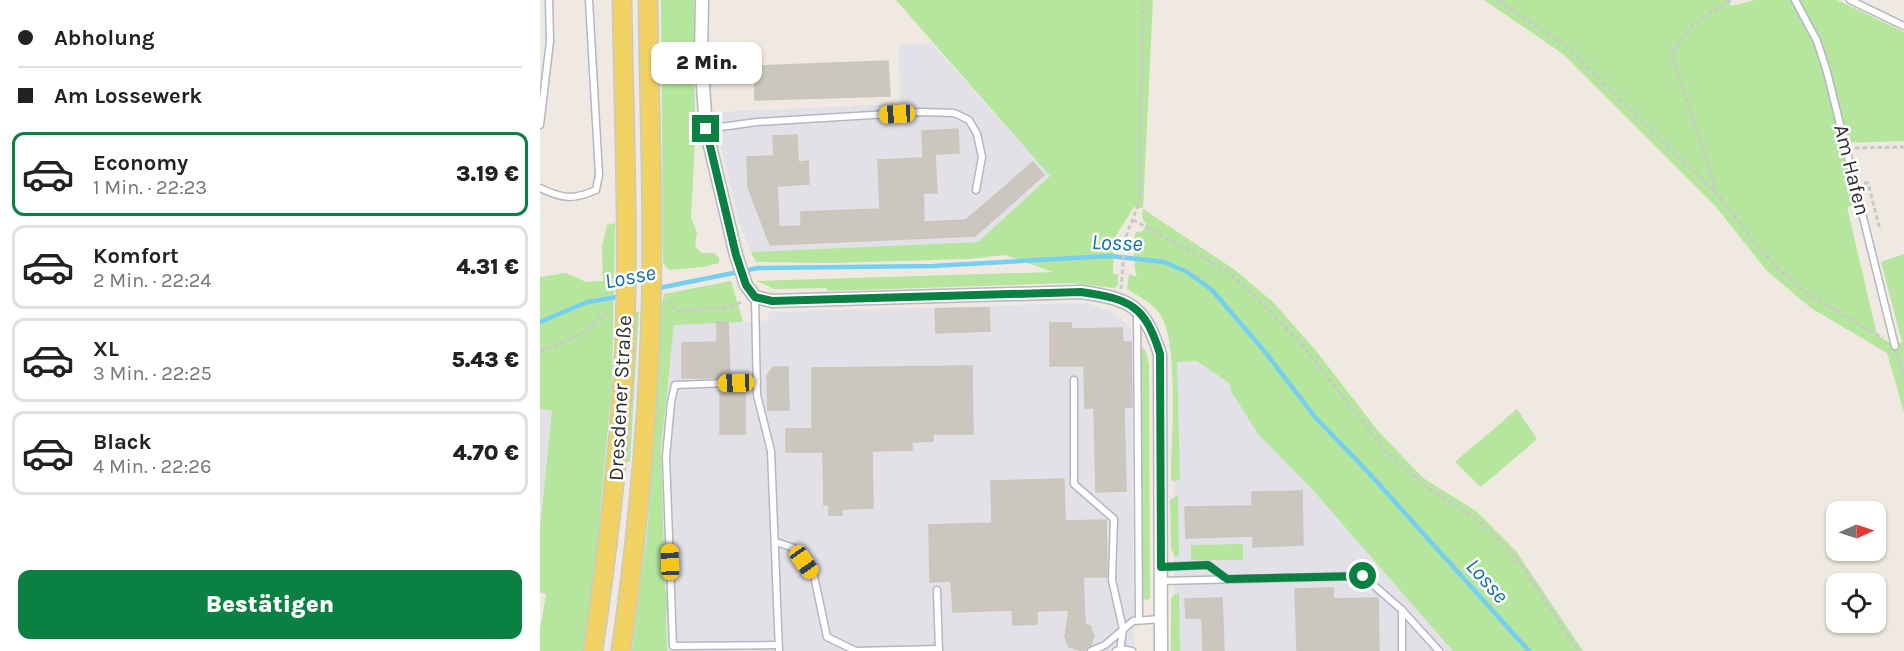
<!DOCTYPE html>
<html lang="de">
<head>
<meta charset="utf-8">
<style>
	body { margin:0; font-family:Karla,sans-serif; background:#f6f6f6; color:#222; height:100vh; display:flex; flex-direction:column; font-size:22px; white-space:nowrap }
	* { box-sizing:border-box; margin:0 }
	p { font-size:20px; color:#767676 }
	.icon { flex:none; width:33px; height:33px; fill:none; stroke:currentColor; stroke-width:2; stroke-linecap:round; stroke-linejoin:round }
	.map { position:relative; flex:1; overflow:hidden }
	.side { display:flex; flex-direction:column; background:#fff; width:540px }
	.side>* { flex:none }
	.hud { display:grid; align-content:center; height:132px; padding:0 18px; background:#fff }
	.needle { width:39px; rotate:87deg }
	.buttons { position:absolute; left:1286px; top:501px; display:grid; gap:12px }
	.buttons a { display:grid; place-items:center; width:60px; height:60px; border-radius:12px; background:#fff; box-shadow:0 2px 4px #0004; font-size:30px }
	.end { position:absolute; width:27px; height:27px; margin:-14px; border:8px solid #0b8043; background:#fff; box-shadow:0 0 0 3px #fff }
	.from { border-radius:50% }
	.bubble { position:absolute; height:42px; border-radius:12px; background:#fff; box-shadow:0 2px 4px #0004; font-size:20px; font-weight:800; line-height:42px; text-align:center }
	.car { position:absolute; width:18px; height:36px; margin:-18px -9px; border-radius:8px; box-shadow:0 0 4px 2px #0007; background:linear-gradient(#f5c518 24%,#345 0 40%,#f5c518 0 76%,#345 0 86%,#f5c518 0) }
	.hud b { display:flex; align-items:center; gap:21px; height:57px; font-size:22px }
	.hud b+b { border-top:2px solid #e0e0e0 }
	.hud i { width:15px; height:15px; background:#222 }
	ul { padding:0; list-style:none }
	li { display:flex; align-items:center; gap:18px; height:84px; margin:0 12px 9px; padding:0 6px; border:3px solid #e0e0e0; border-radius:12px }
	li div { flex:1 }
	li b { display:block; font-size:22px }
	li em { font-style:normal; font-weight:800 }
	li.on { border-color:#0b8043 }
	li>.icon { width:54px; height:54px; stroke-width:1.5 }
	.button { display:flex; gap:12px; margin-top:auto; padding:12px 18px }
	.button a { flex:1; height:69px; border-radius:12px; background:#0b8043; color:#fff; font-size:24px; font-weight:800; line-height:69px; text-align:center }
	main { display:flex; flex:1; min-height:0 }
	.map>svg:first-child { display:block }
	.industrial { fill:#e3e1e8 }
	.green { fill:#b6e59e }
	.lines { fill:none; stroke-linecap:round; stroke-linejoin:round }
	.stream { stroke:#75cff0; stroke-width:4.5 }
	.building { fill:#cbc7bf; stroke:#cbc5ba; stroke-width:1.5 }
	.lane-casing { stroke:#b4b7c1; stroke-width:9 }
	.street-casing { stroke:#b4b7c1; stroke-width:15 }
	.primary-casing { stroke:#c9c9c9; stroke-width:21 }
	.path { stroke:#c9c9c9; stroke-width:3; stroke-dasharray:4.5 3; stroke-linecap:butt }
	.lane { stroke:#fff; stroke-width:6 }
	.street { stroke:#fff; stroke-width:12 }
	.primary { stroke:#f2d163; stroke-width:18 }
	.route { stroke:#0b8043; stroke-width:8 }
	.labels { text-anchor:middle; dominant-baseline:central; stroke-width:5; stroke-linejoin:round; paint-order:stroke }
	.street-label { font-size:21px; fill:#2e2e2e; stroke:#fff }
	.water-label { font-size:22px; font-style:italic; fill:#0d6fa3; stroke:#fff }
</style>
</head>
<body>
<main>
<section class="side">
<div class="hud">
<b><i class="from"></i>Abholung</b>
<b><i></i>Am Lossewerk</b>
</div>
<ul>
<li class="on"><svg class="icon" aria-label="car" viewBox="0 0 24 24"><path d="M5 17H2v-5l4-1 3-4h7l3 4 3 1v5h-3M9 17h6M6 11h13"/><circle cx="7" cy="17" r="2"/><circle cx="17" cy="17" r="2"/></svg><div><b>Economy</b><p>1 Min. · 22:23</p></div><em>3.19 €</em></li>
<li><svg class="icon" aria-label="car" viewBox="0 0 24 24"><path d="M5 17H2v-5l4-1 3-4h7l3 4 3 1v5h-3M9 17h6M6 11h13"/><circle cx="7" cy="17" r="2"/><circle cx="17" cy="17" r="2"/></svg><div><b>Komfort</b><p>2 Min. · 22:24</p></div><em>4.31 €</em></li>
<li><svg class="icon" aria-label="car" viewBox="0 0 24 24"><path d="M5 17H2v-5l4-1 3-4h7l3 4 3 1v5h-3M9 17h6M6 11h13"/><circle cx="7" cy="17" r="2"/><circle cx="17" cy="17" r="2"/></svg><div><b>XL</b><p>3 Min. · 22:25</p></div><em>5.43 €</em></li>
<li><svg class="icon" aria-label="car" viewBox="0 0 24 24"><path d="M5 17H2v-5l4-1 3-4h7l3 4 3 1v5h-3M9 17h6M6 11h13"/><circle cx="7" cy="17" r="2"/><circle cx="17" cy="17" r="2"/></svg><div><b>Black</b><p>4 Min. · 22:26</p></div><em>4.70 €</em></li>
</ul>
<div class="button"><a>Bestätigen</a></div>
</section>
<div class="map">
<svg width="1364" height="651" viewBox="0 0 1364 651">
	<rect width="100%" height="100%" fill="#efe9e1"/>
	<g class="industrial">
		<path d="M 391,43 L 510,176 L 438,242 L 211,252 L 199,222 L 181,146 L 178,112 L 360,104 L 359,44 Z"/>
		<path d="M 547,303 L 574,313 L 591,328 L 594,651 L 127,651 L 121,447 L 134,324 L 226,321 L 230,312 Z"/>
		<path d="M 634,356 L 657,361 L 690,384 L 718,434 L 771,488 L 913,651 L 634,651 Z"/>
		<path d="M 0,409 L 12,411 L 0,529 Z"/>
	</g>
	<g class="green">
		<path d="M 121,0 L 154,0 L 155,140 L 151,218 L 157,232 L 155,247 L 162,253 L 174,253 L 179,258 L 179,263 L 163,267 L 129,270 L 123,263 Z"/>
		<path d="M 356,0 L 613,0 L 603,209 L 695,270 L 733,302 L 777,352 L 838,431 L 883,478 L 936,511 L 976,551 L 1043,651 L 913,651 L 771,488 L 718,434 L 691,391 L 690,384 L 657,361 L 637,362 L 640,479 L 634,481 L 631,480 C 631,442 639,348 622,318 C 614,302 600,298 587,289 L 589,274 L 597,277 C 594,269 592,239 596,232 L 603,231 L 606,224 L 602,218 L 603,208 L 594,207 L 574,239 L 573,274 L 578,274 L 578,284 L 575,288 L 530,283 L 289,291 L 286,288 L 234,289 L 217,281 L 513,272 L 465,255 L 428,259 L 289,263 L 216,262 L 211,252 L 438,242 L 510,176 Z"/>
		<path d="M 944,0 L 1189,0 L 1191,6 L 1215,0 L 1297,0 L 1364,32 L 1364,141 L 1304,143 L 1318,205 L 1307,207 L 1337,335 L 1355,346 L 1362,342 L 1341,262 L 1364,254 L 1364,412 L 1347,353 L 1271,308 L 1226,270 L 1177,208 L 1023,54 Z"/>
		<path d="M 75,223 L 72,386 L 57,548 L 43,651 L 0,651 L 0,629 L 6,594 L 0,592 L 0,529 L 12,411 L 0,409 L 0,277 L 26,273 L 46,282 L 63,281 L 62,246 L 67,225 Z"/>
		<path d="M 191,281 L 203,322 L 134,325 L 121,447 L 125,589 L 129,600 L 129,612 L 126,615 L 127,651 L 92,651 L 107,533 L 119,376 L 121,308 L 124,294 Z"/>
		<path d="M 99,311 L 90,462 L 87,462 L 96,312 Z"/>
		<path d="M 601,346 L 606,352 L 609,365 L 610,598 L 607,601 L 603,598 Z"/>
		<path d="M 977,409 L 997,439 L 941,487 L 915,462 Z"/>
		<path d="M 638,495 L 639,556 L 635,557 L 631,548 L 630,500 Z"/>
		<path d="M 703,544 L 703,560 L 651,560 L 651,545 Z"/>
		<path d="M 639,592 L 640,651 L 631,651 L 631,597 Z"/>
	</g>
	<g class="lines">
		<g class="stream">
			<path d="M 114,289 L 218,268 L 393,266 L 570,256 L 624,262 L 647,272 L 672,290 L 726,353 L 775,417 L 828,472 L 989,651"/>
			<path d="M 0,322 L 47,302 L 83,296"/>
		</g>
	</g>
	<g class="building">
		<path d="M 348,61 L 350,96 L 215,100 L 214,66 Z"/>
		<path d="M 418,129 L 419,153 L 395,154 L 397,193 L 383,193 L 384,222 L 426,220 L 493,162 L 504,175 L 435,236 L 230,245 L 208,187 L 207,157 L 234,156 L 233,136 L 257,135 L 258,162 L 268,161 L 269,184 L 237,186 L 239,227 L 261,226 L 261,212 L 340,209 L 338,160 L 383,158 L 382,131 Z"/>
		<path d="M 424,308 L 449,308 L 450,331 L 396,333 L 395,309 Z"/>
		<path d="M 177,322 L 188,322 L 190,378 L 142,378 L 142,343 L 177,342 Z"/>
		<path d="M 510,323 L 531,323 L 531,329 L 582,328 L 583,342 L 591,342 L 592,407 L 584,407 L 586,491 L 556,492 L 554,408 L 545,408 L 544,366 L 510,366 Z"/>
		<path d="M 432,366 L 433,434 L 393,434 L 393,441 L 372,442 L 372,450 L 332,451 L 333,508 L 302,509 L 302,515 L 289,515 L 289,505 L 284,505 L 283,452 L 246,452 L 246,429 L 272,429 L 272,368 Z"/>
		<path d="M 233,367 L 248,367 L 249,410 L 228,410 L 227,376 Z"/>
		<path d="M 205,388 L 205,434 L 180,434 L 180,389 Z"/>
		<path d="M 524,479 L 525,521 L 566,520 L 567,577 L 543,577 L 545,624 L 550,626 L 554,636 L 551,645 L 543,651 L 529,647 L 525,637 L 529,610 L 497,611 L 497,624 L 473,625 L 472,610 L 413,612 L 411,581 L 390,582 L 389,525 L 452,523 L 451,481 Z"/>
		<path d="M 762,491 L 763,545 L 713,547 L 713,536 L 646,538 L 645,507 L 712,506 L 712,492 Z"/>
		<path d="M 793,588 L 793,599 L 838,598 L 839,651 L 757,651 L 755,589 Z"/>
		<path d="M 682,598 L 684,651 L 663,651 L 662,618 L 646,618 L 645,599 Z"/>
	</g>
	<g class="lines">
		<defs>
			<g id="lane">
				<path d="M 1255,0 L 1277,41 L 1287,72 L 1355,346"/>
				<path d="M 1310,0 L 1364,26"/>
				<path d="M 0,125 L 10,41 L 9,0"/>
				<path d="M 166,129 L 217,122 L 381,112 L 414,113 L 429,120 L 437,134 L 442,157 L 436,190"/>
				<path d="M 0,188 C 22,199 34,200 56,190 L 59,175 L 49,0"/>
				<path d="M 215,297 L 217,395 L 231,451 L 239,651"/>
				<path d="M 597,313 L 599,620"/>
				<path d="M 534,380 L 534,484 L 574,519 L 572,580 L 583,629 L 580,651"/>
				<path d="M 217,382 L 135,385 L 131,402 L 126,457 L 133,646 L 238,645"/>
				<path d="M 236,542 L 254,548 L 274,576 L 287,637 L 316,651 L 399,649"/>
				<path d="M 621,567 L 668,565 L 686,579"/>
				<path d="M 621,581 L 823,576 L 862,610 L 899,651"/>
				<path d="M 397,590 L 399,651"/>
				<path d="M 862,610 L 862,651"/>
				<path d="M 551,651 L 565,645 L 593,621 L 621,619"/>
				<path d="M 576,651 L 581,649 L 592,651"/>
			</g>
			<path id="street" d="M 162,0 L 161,56 L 166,129 L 196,255 L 206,285 L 215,297 L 232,301 L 541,292 C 590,299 604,305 620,354 L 621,651"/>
			<g id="primary">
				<path d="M 53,651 C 66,561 77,471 83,381 C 90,254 84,127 82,0"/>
				<path d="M 81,651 C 97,538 108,424 111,310 C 114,207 109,103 108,0"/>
			</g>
		</defs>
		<use href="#lane" class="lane-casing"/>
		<use href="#street" class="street-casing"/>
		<use href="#primary" class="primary-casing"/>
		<g class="path">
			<path d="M 957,0 L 1026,46 L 1175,192"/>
			<path d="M 1191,0 C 1164,17 1144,25 1132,56 L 1177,194 L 1218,247 L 1243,273 L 1271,296 L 1343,338"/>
			<path d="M 1315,148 L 1364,147"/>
			<path d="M 1324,183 L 1328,183 L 1340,230"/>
			<path d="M 593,220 L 688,271 L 724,305 L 763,346 L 848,454 L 888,488 L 938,520 L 967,548 L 986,571 L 1038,651"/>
			<path d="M 581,289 L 585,239 L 599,203 L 603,0"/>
			<path d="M 128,300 L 136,311 L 188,307 L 202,302"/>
			<path d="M 0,352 L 45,332 L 69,309"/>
			<path d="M 1357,353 L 1364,377"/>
		</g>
		<use href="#lane" class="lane"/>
		<use href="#street" class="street"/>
		<use href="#primary" class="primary"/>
	</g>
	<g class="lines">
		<path class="route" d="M 166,129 L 196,255 L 206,285 L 215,297 L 232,301 L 541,292 C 590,299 605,305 620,354 L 621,567 L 668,565 L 687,579 L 823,576"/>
	</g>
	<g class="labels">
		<g class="street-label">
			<text transform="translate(1312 170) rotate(76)">Am Hafen</text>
			<text transform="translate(80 398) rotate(-87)">Dresdener Straße</text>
		</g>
		<g class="water-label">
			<text transform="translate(577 243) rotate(2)">Losse</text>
			<text transform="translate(90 277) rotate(-11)">Losse</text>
			<text transform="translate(947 581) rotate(48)">Losse</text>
		</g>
	</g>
</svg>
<div class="buttons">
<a><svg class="needle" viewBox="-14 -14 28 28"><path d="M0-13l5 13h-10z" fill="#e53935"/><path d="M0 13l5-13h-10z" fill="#767676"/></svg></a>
<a><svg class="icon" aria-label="locate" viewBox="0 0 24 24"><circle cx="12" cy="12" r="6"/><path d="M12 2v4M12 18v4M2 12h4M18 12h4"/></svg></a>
</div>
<i class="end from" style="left:823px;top:576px"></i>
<i class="end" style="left:166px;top:129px"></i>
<div class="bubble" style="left:111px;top:42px;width:111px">2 Min.</div>
<i class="car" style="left:357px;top:114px;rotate:267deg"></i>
<i class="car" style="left:196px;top:383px;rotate:268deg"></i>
<i class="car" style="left:130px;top:562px;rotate:358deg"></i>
<i class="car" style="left:264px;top:562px;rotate:145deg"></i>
</div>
</main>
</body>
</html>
